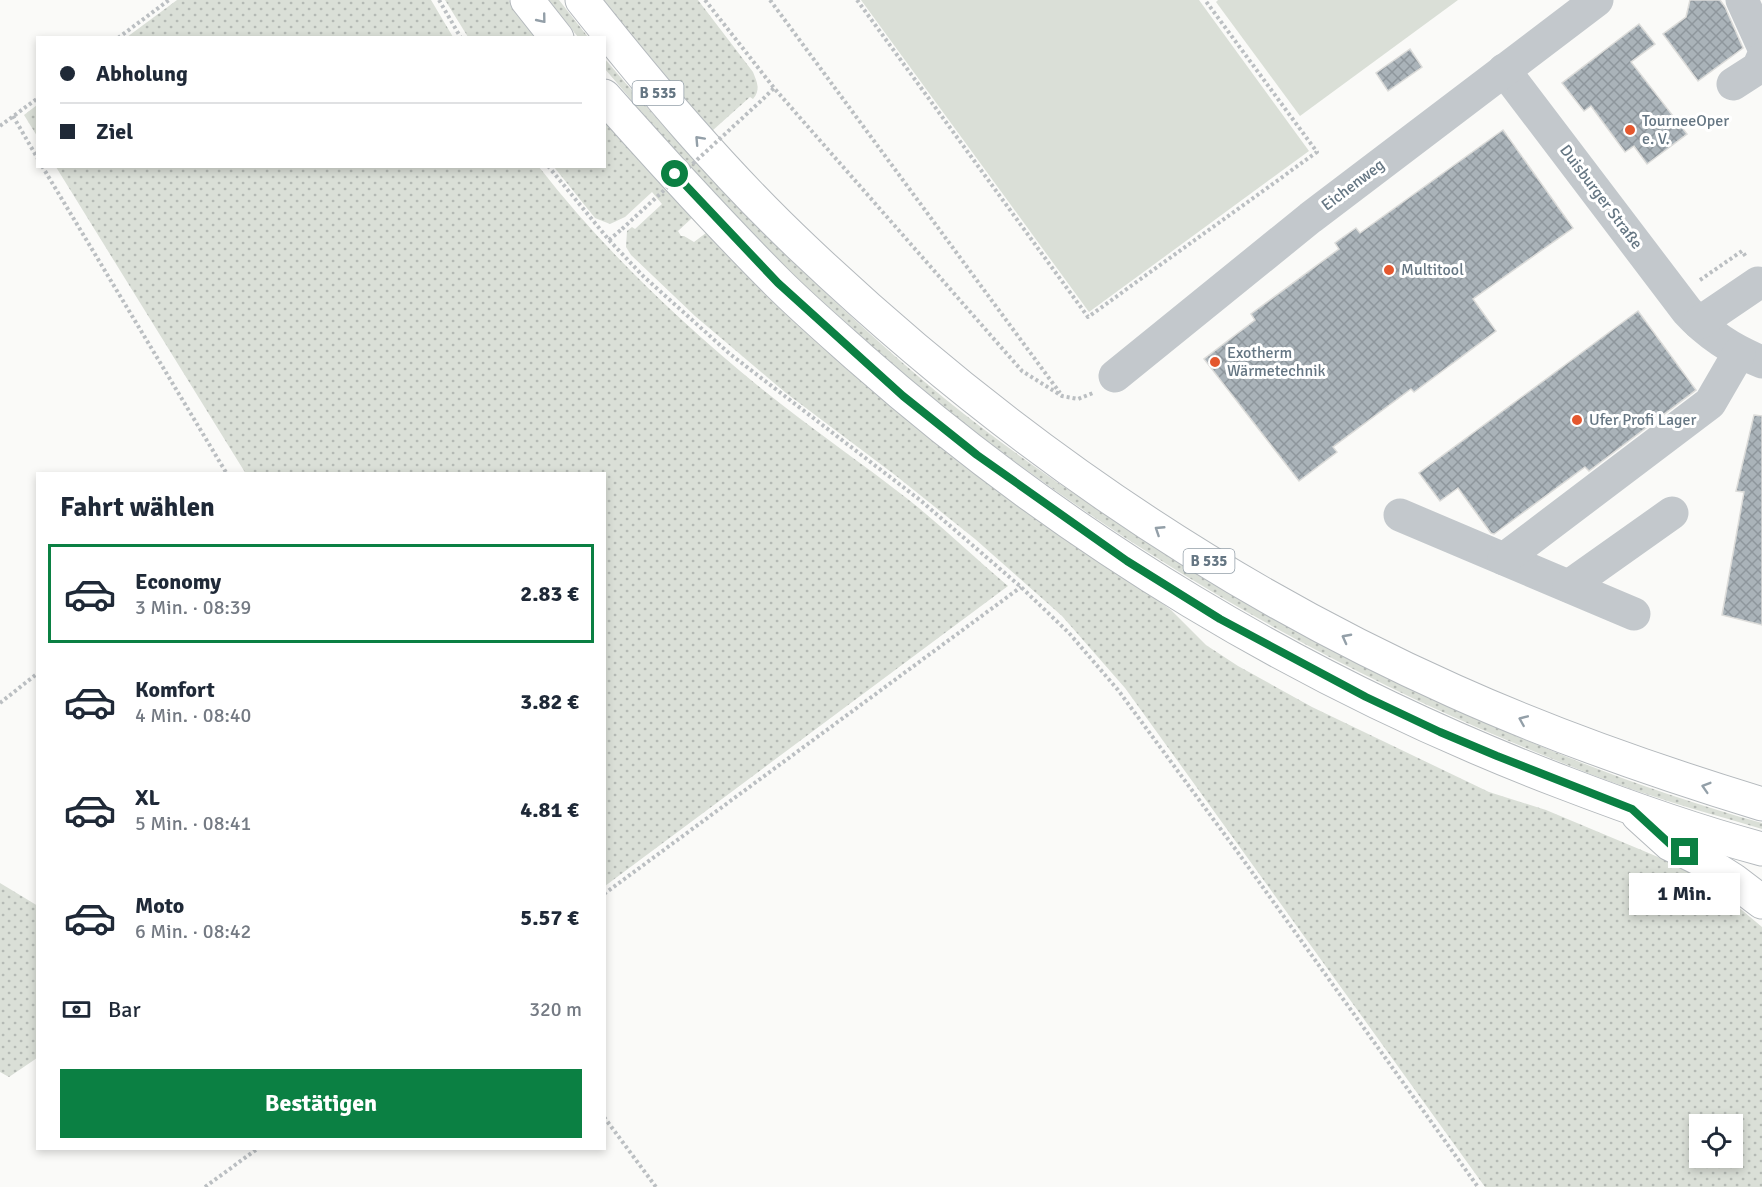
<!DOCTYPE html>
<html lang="de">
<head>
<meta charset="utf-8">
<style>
	body { margin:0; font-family:Signika,sans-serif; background:#f2f2f3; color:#1f2937; height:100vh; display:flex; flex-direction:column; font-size:22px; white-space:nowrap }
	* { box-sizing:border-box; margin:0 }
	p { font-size:20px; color:#747a83 }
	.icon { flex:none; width:33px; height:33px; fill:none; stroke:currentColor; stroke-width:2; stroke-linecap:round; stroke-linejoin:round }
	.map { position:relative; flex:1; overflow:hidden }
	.panel { position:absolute; left:36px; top:472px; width:570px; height:678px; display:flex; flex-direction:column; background:#fff; border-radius:0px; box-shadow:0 3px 9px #0003 }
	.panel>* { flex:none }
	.banner { position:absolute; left:36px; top:36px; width:570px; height:132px; border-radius:0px; box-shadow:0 3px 9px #0003; display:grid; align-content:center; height:132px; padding:0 24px; background:#fff }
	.controls { position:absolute; left:1689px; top:1114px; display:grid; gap:12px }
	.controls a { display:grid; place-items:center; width:54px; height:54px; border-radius:0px; background:#fff; box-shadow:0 3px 9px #0003; font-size:30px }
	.end { position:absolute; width:27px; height:27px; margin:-14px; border:8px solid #0b8043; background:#fff; box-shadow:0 0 0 3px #fff }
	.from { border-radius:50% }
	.bubble { position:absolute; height:42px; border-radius:0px; background:#fff; box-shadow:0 3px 9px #0003; font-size:20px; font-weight:700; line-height:42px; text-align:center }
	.banner b { display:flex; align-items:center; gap:21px; height:57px; font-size:22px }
	.banner b+b { border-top:2px solid #e0e1e3 }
	.banner i { width:15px; height:15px; background:#1f2937 }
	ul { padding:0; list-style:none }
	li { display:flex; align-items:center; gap:18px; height:99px; margin:0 12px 9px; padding:0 12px; border:3px solid transparent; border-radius:0px }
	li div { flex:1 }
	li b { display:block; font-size:22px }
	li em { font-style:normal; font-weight:700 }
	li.current { border-color:#0b8043 }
	li>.icon { width:54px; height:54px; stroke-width:1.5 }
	h2 { padding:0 24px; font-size:27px; line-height:72px }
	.pay { display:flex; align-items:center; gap:15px; height:66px; padding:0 24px; font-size:22px }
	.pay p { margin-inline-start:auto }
	.action { display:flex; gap:12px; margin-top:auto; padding:12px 24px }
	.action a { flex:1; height:69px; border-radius:0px; background:#0b8043; color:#fff; font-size:24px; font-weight:700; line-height:69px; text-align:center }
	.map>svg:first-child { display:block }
	.grass { fill:url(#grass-dots); fill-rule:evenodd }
	.garden { fill:#dadfd7 }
	.building { fill:url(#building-cross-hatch); stroke:#dcdcda; stroke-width:1.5 }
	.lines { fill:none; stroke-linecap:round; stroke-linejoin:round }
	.highway-casing { stroke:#b4b9bd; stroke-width:35 }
	.path { stroke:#bbbfc2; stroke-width:4; stroke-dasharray:3 3; stroke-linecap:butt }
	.minor { stroke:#c3c8cc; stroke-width:33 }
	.highway { stroke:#fff; stroke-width:33 }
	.path-bridge { stroke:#bbbfc2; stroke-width:4; stroke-dasharray:3 3; stroke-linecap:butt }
	.oneway { stroke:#939fa8 }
	.route { stroke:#0b8043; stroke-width:8 }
	.poi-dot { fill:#e4572e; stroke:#fff; stroke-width:2 }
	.labels { text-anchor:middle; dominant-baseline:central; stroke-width:6; stroke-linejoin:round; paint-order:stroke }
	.shield { fill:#fff; stroke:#939fa8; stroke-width:1.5 }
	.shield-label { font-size:15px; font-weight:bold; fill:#657683 }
	.poi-label { font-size:16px; fill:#657683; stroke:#fff; text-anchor:start }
	.street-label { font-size:16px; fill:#657683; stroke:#fff }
</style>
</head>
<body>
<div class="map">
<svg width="1762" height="1187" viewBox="0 0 1762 1187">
	<defs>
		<pattern id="grass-dots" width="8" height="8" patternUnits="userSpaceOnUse" patternTransform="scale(1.5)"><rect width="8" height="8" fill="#dadfd7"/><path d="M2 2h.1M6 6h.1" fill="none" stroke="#b4b9b4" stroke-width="1.8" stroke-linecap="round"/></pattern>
		<pattern id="building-cross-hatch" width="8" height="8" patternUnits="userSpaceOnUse" patternTransform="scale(1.5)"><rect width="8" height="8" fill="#aab3b9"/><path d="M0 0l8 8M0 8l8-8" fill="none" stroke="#8e969c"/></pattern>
	</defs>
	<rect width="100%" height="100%" fill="#fafaf8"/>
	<g class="grass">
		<path d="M 177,0 L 431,0 L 453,37 L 127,37 Z"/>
		<path d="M 445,0 L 509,0 L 538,37 L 468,37 Z"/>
		<path d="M 549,0 L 559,0 L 588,37 L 578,37 Z"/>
		<path d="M 602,0 L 698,0 L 753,72 C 757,82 761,90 753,99 L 750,97 L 712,131 Z"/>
		<path d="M 604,58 C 709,180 820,295 944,398 C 1030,468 1124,528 1219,584 C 1390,685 1571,770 1762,823 L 1762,829 C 1715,815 1667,802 1620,785 C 1583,772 1546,756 1509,741 C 1285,647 1075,519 889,363 C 871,348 855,331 837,315 C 799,280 761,245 726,207 C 684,163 644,115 605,69 Z"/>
		<path d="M 37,105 L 37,136 L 24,115 Z"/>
		<path d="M 605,120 L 692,218 L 678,231 L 681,236 L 684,236 L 694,242 L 706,233 L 754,277 L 1124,575 L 1171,610 L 1206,645 L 1238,666 L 1312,707 L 1489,792 L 1546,810 L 1670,862 L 1712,885 L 1762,927 L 1762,1187 L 1485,1187 L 1125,688 L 1062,616 L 975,539 L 895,475 L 786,393 L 695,316 L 631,255 L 626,247 L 627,231 L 632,227 L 635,229 L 662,204 L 652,192 L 625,217 L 610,224 L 595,218 L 554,167 L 604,166 ZM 1700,1125 L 1732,1125 L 1732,1158 L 1700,1158 Z"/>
		<path d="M 56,167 L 539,167 C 602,248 677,319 757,385 C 806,425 859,461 909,500 C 943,527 975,558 1008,586 L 605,886 L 604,474 L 246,474 Z"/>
		<path d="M 0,883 L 38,906 L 37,1058 L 9,1077 L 0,1072 Z"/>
	</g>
	<g class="garden">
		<path d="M 861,0 L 1199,0 L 1309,151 L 1089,312 Z"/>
		<path d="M 1218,0 L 1458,0 L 1300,116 L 1216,2 Z"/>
	</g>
	<g class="building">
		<path d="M 1690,0 L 1720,0 L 1725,7 L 1743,48 L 1698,81 L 1663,34 L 1686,17 Z"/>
		<path d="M 1639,24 L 1655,44 L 1631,62 L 1687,134 L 1647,164 L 1634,146 L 1625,152 L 1591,106 L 1584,111 L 1562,83 Z"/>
		<path d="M 1410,49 L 1422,67 L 1388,91 L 1376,73 Z"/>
		<path d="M 1503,130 L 1573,228 L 1473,299 L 1496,331 L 1414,392 L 1411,389 L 1333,447 L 1337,452 L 1299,481 L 1204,359 L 1255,320 L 1251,314 L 1339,249 L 1335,243 L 1356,228 L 1360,233 Z"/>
		<path d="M 1638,311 L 1696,390 L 1589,471 L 1585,467 L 1494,534 L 1491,533 L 1458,488 L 1440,501 L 1419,473 Z"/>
		<path d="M 1754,415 L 1762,416 L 1762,625 L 1722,615 L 1744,492 L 1736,491 Z"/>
	</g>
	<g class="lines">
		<defs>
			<g id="highway">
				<path d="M 527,0 L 557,38"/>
				<path d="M 582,0 C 651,87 724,174 805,250 C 996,431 1214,584 1454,691 C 1554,736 1657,772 1762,804"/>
				<path d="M 604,96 C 660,159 717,222 777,282 C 803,308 832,333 860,358 C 1066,540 1305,684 1562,782 C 1627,807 1694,831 1762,849"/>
				<path d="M 1638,815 L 1670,844 L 1700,859 L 1733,880 L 1762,902"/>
			</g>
		</defs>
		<use href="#highway" class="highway-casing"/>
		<g class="path">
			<path d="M 439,0 L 461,38"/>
			<path d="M 705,0 L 774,88 L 1022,371 L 1062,396 L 1078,399 L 1093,393"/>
			<path d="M 770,0 L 1060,393"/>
			<path d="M 857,0 L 1088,317 L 1317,152 L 1205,0"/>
			<path d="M 118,38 L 169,0"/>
			<path d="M 763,99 L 774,88"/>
			<path d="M 13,116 L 38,159"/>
			<path d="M 0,126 L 38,98"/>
			<path d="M 42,166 L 227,474"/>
			<path d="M 548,166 L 609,240 L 643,276 L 730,354 L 920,500 L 1021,587 L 1069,633 L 1118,690 L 1239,854 L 1478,1187"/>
			<path d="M 609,240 L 622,229"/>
			<path d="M 1700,280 L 1742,251 L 1746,257"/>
			<path d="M 0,703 L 38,673"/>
			<path d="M 604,894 L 1021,587"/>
			<path d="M 604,1117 L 656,1187"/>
			<path d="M 205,1187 L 257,1149"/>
		</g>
		<g class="minor">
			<path d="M 1742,0 L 1762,44"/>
			<path d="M 1504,70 L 1687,311 C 1709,335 1732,350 1762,362"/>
			<path d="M 1733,84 L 1758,68 L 1762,59"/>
			<path d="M 1699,323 L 1758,283"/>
			<path d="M 1115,376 L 1310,218 L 1597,0"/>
			<path d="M 1400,515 L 1634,614"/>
			<path d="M 1504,559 L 1710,403 L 1739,353"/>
			<path d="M 1569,586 L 1672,513"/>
		</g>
		<use href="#highway" class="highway"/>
		<path class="path-bridge" d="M 622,229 L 763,99"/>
	</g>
	<defs><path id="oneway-chevron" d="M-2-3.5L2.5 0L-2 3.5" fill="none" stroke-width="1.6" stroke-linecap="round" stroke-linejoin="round" transform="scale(1.5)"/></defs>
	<g class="oneway">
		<use href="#oneway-chevron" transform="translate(542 19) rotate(51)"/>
		<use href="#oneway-chevron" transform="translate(699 140) rotate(-133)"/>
		<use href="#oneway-chevron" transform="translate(1159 530) rotate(-147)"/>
		<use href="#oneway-chevron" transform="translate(1346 638) rotate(-152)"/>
		<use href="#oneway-chevron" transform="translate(1523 720) rotate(-157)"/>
		<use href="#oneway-chevron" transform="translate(1706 787) rotate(-163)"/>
	</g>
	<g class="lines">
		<path class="route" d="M 675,174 L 778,283 L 903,396 L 977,455 L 1127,561 L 1220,619 L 1366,697 L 1440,732 L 1497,756 L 1632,809 L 1670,844 L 1685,852"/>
	</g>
	<g class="poi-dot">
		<circle cx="1630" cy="130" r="6"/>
		<circle cx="1389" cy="270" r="6"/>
		<circle cx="1215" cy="362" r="6"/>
		<circle cx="1577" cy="420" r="6"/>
	</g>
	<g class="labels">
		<g class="shield">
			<rect x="632.5" y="81" width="51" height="24" rx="4.5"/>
			<rect x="1183.5" y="549" width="51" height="24" rx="4.5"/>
		</g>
		<g class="shield-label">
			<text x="658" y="93">B 535</text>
			<text x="1209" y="561">B 535</text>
		</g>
		<g class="poi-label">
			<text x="1642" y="121">TourneeOper<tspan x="1642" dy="18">e. V.</tspan></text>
			<text x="1401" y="270">Multitool</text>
			<text x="1227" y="353">Exotherm<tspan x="1227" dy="18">Wärmetechnik</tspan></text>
			<text x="1589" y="420">Ufer Profi Lager</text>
		</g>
		<g class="street-label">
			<text transform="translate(1353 185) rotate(-37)">Eichenweg</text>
			<text transform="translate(1601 197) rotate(53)">Duisburger Straße</text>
		</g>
	</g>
</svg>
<div class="controls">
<a><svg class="icon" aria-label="locate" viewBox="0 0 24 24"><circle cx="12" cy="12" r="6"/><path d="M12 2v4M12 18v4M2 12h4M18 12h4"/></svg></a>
</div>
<i class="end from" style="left:675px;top:174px"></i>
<i class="end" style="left:1685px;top:852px"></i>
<div class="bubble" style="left:1629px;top:873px;width:111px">1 Min.</div>
<div class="banner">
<b><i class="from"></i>Abholung</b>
<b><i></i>Ziel</b>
</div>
<section class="panel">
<h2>Fahrt wählen</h2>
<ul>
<li class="current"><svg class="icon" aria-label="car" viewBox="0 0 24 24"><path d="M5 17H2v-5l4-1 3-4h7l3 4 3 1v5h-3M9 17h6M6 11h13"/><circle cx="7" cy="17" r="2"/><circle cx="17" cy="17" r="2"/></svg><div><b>Economy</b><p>3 Min. · 08:39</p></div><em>2.83 €</em></li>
<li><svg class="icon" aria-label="car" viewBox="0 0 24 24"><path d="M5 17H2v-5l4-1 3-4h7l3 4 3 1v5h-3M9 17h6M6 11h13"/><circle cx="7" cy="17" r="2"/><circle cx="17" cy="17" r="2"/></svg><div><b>Komfort</b><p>4 Min. · 08:40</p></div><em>3.82 €</em></li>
<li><svg class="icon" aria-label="car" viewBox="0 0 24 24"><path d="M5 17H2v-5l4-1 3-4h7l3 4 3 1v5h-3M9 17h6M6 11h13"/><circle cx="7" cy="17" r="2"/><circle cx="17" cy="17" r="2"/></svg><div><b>XL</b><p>5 Min. · 08:41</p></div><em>4.81 €</em></li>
<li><svg class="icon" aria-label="car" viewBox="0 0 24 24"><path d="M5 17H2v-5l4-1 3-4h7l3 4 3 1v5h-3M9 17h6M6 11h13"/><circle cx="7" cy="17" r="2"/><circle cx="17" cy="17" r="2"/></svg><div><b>Moto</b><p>6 Min. · 08:42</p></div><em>5.57 €</em></li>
</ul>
<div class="pay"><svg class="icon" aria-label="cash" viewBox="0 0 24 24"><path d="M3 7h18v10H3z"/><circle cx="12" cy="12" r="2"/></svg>Bar<p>320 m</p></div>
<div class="action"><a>Bestätigen</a></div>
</section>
</div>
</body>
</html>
